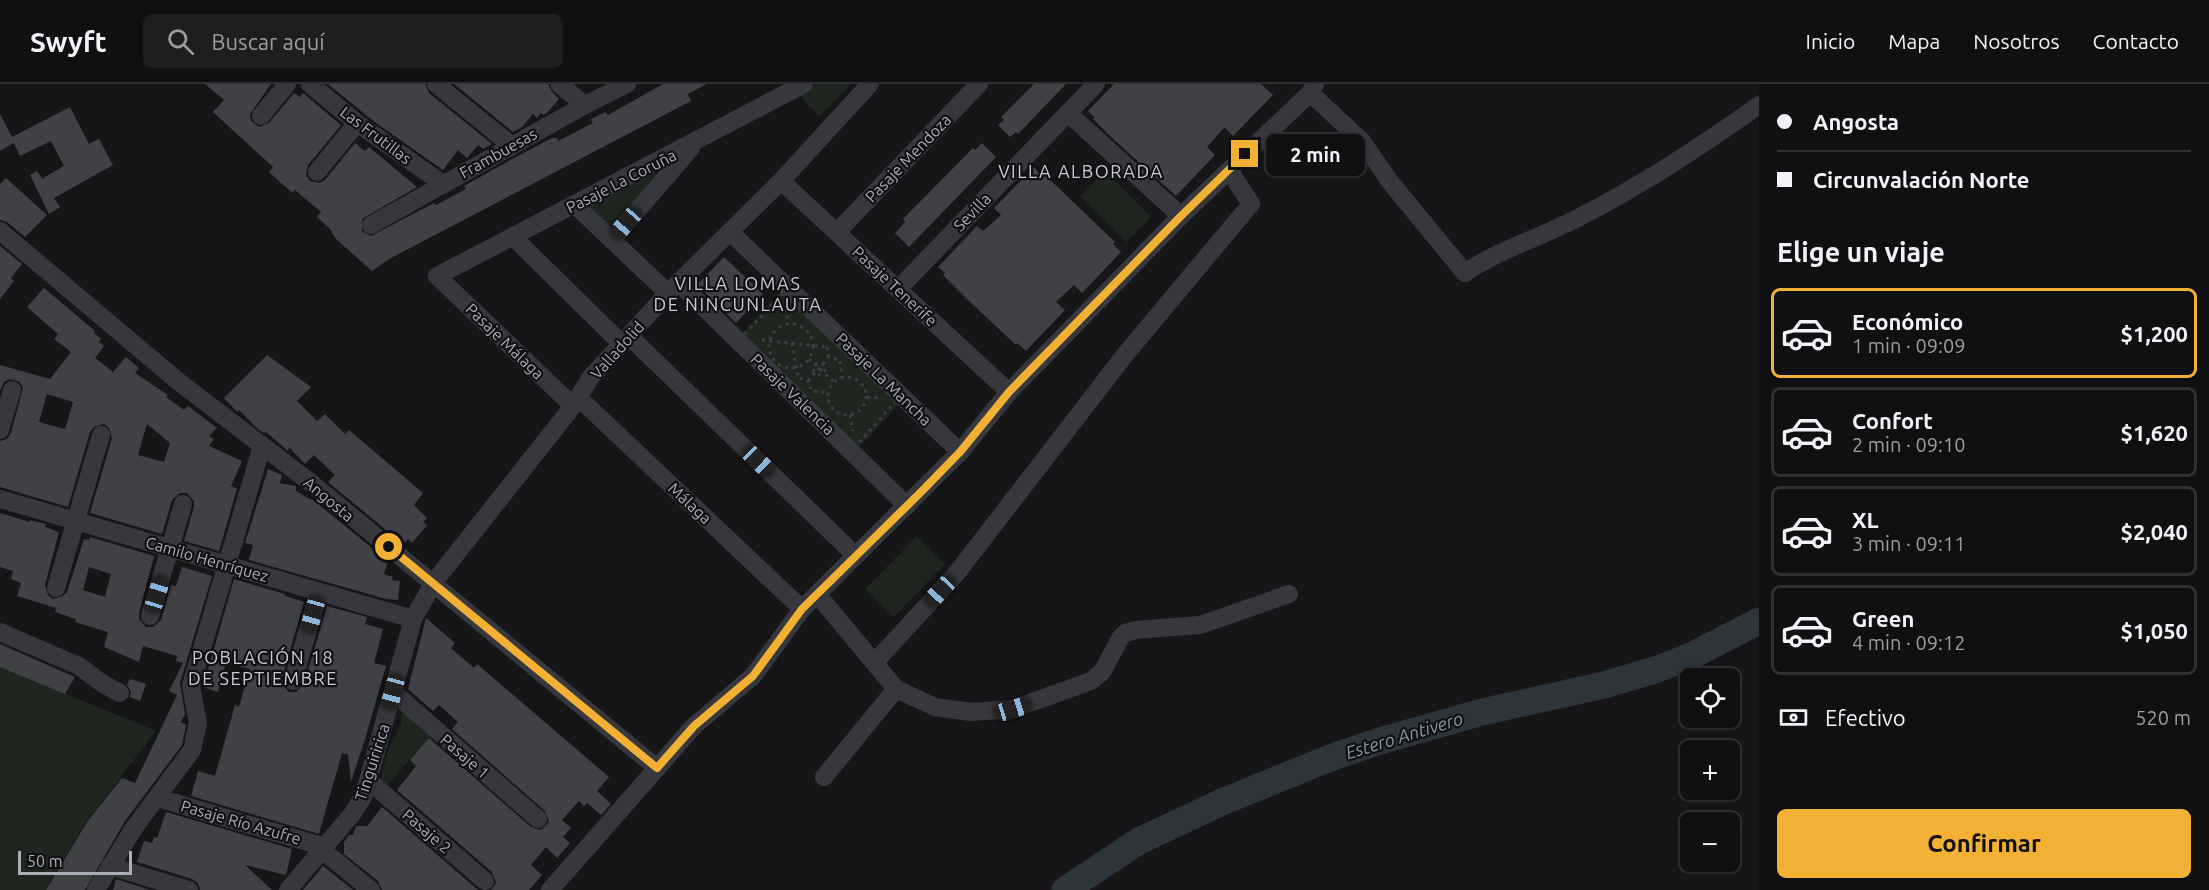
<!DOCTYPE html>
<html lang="es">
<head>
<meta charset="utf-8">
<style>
	body { margin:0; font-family:Ubuntu,sans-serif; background:#1e1e20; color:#f1f3f6; height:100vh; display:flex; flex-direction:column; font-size:22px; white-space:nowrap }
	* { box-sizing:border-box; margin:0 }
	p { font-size:20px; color:#9c9d9f }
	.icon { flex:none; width:33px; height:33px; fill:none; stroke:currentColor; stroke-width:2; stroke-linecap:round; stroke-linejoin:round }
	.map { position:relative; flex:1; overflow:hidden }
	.drawer { display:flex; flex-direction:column; background:#101012; width:450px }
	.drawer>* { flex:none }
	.hud { display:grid; align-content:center; height:132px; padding:0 18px; background:#101012 }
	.controls { position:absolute; left:1680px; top:584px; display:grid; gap:12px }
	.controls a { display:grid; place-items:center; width:60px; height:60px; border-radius:9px; background:#101012; box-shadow:0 3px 9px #0003,0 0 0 2px #303032; font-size:30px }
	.scale { position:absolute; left:18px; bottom:15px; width:114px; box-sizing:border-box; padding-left:6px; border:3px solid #a8adb8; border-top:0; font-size:16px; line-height:21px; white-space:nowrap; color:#a8adb8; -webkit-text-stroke:4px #111113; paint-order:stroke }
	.end { position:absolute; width:27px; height:27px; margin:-14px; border:8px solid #f2b134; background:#111; box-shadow:0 0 0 3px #111 }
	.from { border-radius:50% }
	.bubble { position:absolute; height:42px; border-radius:9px; background:#101012; box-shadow:0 3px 9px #0003,0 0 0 2px #303032; font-size:20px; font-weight:700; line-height:42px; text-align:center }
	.car { position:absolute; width:18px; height:36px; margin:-18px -9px; border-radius:8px; box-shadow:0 0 4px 2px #0007; background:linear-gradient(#222 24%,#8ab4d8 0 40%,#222 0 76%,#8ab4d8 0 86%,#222 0) }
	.hud b { display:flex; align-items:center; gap:21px; height:57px; font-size:22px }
	.hud b+b { border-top:2px solid #303032 }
	.hud i { width:15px; height:15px; background:#f1f3f6 }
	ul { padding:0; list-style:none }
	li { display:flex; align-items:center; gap:18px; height:90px; margin:0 12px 9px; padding:0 6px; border:3px solid #303032; border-radius:9px }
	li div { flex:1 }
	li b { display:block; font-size:22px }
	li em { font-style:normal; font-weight:700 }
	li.selected { border-color:#f2b134 }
	li>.icon { width:54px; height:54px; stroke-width:1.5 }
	h2 { padding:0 18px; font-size:27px; line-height:72px }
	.pay { display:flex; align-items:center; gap:15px; height:66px; padding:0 18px; font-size:22px }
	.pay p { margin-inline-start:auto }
	.primary-button { display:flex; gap:12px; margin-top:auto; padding:12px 18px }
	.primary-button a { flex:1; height:69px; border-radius:9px; background:#f2b134; color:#111; font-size:24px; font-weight:700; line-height:69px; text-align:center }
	header { display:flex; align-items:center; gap:36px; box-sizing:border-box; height:84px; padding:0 30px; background:#101012; border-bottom:2px solid #303032 }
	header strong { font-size:28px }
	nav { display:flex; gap:33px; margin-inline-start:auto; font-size:21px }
	.search { width:420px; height:54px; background:#1e1e20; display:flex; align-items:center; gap:15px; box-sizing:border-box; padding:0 21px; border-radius:9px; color:#9c9d9f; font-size:22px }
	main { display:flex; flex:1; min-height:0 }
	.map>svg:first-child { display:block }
	.green { fill:#1e261f }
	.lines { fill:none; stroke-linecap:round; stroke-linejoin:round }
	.river { stroke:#2c353c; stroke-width:27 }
	.building { fill:#404145; fill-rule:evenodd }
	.path { stroke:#3d3f44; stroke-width:3; stroke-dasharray:3 4.5; stroke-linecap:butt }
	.minor { stroke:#37383d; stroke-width:18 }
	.route { stroke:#f2b134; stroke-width:8 }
	.labels { text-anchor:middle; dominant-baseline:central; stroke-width:4.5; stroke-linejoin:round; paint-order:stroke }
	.street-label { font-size:16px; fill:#a8adb8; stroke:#111113 }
	.neighbourhood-label { font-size:18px; letter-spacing:1.5px; fill:#c9ccd4; stroke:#111113 }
	.water-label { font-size:18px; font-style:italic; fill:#7f9bb3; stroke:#111113 }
</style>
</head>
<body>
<header>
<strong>Swyft</strong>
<div class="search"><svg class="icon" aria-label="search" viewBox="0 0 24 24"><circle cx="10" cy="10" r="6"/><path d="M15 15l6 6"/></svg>Buscar aquí</div>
<nav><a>Inicio</a><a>Mapa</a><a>Nosotros</a><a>Contacto</a></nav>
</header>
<main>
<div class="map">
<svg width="1759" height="806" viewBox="0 0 1759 806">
	<rect width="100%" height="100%" fill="#161618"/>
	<g class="green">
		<path d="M 817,0 L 851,0 L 819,33 L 799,10 Z"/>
		<path d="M 1105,87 L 1151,133 L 1127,158 L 1080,113 Z"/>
		<path d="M 650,89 L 654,89 L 658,94 L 612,143 L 589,123 L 590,120 Z"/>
		<path d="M 782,206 L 901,318 L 856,367 L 739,253 Z"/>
		<path d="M 917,452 L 945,480 L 894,533 L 865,505 Z"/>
		<path d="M 0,583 L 156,647 L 84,741 L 45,806 L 0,806 Z"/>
		<path d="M 401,629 L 410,631 L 433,649 L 386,703 L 380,697 C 383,685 386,671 391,660 C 396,648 404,643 401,629 Z"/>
	</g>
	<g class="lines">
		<path class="river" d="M 1065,806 L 1139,757 L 1222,718 L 1330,674 L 1380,657 L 1482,628 L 1604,601 L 1655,586 L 1691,572 L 1759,537"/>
	</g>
	<g class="building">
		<path d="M 205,0 L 271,0 L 250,30 L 251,37 L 259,43 L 269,39 L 294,9 L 300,13 L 303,9 L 341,41 L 308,81 L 306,91 L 310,97 L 320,99 L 325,96 L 355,59 L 365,67 L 369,63 L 417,103 L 362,135 L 362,147 L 371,152 L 434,119 L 436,121 L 466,105 L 464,102 L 514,74 L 552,54 L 557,54 L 558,57 L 593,39 L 591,35 L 606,28 L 608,31 L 663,0 L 707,0 L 688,10 L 691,17 L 389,175 L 372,187 L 335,154 L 330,145 L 317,133 L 321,128 L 295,106 L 293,109 L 281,99 L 269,88 L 273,83 L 213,28 L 224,16 Z"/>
		<path d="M 328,0 L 425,0 L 429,9 L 492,60 L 483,65 L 478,61 L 467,74 L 458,66 L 443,86 L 376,39 Z"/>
		<path d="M 454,0 L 548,0 L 552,8 L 559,15 L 547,29 L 543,31 L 541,29 L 537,34 L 533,30 L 522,43 L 513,48 Z"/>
		<path d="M 1034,0 L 1066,0 L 1018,50 L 1016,48 L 1010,53 L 998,41 L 1004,36 L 1001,33 Z"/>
		<path d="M 1114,0 L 1261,0 L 1273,11 L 1233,52 L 1225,44 L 1223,45 L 1207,63 L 1215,71 L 1176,112 L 1112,54 L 1093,35 L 1095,34 L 1088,27 Z"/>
		<path d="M 70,23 L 89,60 L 99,55 L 113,81 L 54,114 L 60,123 L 49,130 L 30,91 L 37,87 L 43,96 L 43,94 L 64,82 L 51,57 L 20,72 L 14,59 L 0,67 L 0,30 L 12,53 Z"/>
		<path d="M 982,59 L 996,73 L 909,163 L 895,149 L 905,138 L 903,135 L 973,64 L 975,66 Z"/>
		<path d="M 1034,83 L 1040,90 L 1042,88 L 1115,158 L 1113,160 L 1121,168 L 1082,209 L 1074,201 L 1056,218 L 1065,226 L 1026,267 L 1017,259 L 1016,261 L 969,217 L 943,191 L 945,189 L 938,183 L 977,142 L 983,147 L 1001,131 L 994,124 Z"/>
		<path d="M 6,94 L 47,131 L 25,153 L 7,138 L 0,136 L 0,100 Z"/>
		<path d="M 0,162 L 22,180 L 11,194 L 14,197 L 0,215 Z"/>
		<path d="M 724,173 L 763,210 L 736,239 L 697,201 Z"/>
		<path d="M 44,204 L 95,247 L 94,249 L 101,255 L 99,258 L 104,262 L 95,274 L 113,288 L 126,273 L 139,284 L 135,289 L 168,311 L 166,313 L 184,326 L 188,322 L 217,344 L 209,352 L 214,355 L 209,362 L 242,377 L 231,402 L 237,405 L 219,467 L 184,457 L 194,423 L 194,417 L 187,409 L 180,409 L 172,416 L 162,450 L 90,429 L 112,354 L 109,344 L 104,340 L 94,343 L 90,348 L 68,423 L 0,403 L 0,357 L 7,355 L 11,349 L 23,304 L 20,298 L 10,295 L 4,298 L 0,307 L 0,281 L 50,295 L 71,268 L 54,255 L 58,250 L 27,223 ZM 47,310 L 73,318 L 65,345 L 39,338 ZM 147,340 L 170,359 L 164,378 L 138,371 Z"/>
		<path d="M 267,271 L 311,303 L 297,317 L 317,337 L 325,330 L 345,350 L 349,346 L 423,409 L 414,421 L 427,434 L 423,438 L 427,441 L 412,459 L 408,455 L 403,460 L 328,398 L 335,391 L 314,371 L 305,380 L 289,363 L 288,367 L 266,348 L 264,349 L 258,345 L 239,326 L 237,328 L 224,314 Z"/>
		<path d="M 268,385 L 282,391 L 280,399 L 296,402 L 296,407 L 311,416 L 312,415 L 388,477 L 384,490 L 393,493 L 392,496 L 400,497 L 398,516 L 386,515 L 249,476 L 253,461 L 245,459 Z"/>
		<path d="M 0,429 L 30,438 L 30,436 L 46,440 L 45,443 L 59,448 L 45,501 L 48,511 L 53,515 L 63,512 L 67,508 L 84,455 L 89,456 L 90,453 L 154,472 L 139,529 L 139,535 L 146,543 L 153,543 L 161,536 L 171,501 L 176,502 L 182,483 L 212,492 L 180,599 L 185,630 L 181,638 L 186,641 L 182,661 L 125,737 L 85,806 L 46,806 L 87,738 L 122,694 L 135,699 L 177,611 L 169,607 L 183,579 L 176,577 L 177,572 L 143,562 L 139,578 L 104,563 L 108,548 L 75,538 L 76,535 L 55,528 L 56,524 L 17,512 L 21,499 L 11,495 L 13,487 L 0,483 ZM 89,483 L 111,490 L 105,513 L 83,506 Z"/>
		<path d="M 234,495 L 285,510 L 285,512 L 304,518 L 282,594 L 282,600 L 289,608 L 296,608 L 304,600 L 327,522 L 367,533 L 365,540 L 383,545 L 374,579 L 386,582 L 365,655 L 351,698 L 348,670 L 342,669 L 319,750 L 191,712 L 198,687 L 215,692 L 235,621 L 239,623 L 250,585 L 226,579 L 218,608 L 203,603 Z"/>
		<path d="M 426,534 L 455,559 L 451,564 L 474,584 L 477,580 L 609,693 L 597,707 L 611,720 L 601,731 L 587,719 L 584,722 L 579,717 L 562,736 L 571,744 L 563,753 L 570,759 L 557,774 L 546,763 L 531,781 L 542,791 L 529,806 L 491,806 L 496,799 L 492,788 L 397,706 L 416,682 L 410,676 L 429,654 L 531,743 L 541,746 L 549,738 L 545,727 L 452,645 L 458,638 L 439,621 L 433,627 L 408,605 Z"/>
		<path d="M 0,560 L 75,593 L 65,610 L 0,583 Z"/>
		<path d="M 130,595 L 146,600 L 140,617 L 130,613 L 131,608 L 127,601 Z"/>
		<path d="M 382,723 L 478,806 L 382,806 L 378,797 L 344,770 L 344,758 L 349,751 L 353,751 L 356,742 L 367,742 Z"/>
		<path d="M 166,728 L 292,765 L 286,791 L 245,781 L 272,806 L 200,806 L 198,799 L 192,795 L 137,778 L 144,757 L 152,759 L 154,753 L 157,754 Z"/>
		<path d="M 323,782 L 353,806 L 303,806 Z"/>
		<path d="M 116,795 L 150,806 L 113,806 Z"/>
	</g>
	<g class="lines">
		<g class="path">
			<path d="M 783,209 L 897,316 L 855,363 L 741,254 Z"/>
			<path d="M 786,224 L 788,240"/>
			<circle cx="791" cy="262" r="22"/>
			<path d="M 762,256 L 827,263"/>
			<path d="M 792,259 L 798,293"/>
			<path d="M 827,263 L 829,273 L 840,276"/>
			<path d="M 809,275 L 834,298"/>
			<path d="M 840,277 L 842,293"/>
			<circle cx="819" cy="285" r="6"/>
			<circle cx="847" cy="312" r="19"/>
			<path d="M 800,294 L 808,297 L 811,305"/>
			<path d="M 808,297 L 829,273"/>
			<path d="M 814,307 L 828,309"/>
			<path d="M 867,313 L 881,314"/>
			<path d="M 850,331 L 853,347"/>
		</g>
		<g class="minor">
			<path d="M 310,0 L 357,39 L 443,100"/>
			<path d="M 436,0 L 512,62"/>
			<path d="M 559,0 L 585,21"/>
			<path d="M 1310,9 L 1362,57 L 1391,99 L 1465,189 C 1498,166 1536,155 1572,137 C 1638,104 1699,64 1759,21"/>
			<path d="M 1068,29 L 1181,132"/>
			<path d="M 261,32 L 287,0"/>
			<path d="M 317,88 L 357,39"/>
			<path d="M 781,97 L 1009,308"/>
			<path d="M 574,120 L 668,209"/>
			<path d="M 371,141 L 585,21 L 627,0"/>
			<path d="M 0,147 L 179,298 L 311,399 L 657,684"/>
			<path d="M 730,148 L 960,368"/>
			<path d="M 837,148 L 979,0"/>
			<path d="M 513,153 L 622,260"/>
			<path d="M 612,156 L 691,64"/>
			<path d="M 679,199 L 907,422"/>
			<path d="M 898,205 L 1096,0"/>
			<path d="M 629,252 L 855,471"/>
			<path d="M 579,314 L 802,525"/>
			<path d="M 573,322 L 437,192 L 804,0"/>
			<path d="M 0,346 L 12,306"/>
			<path d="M 0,415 L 413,535"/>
			<path d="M 56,504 L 101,351"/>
			<path d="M 817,510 L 896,605 L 935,623 L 971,628 L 1013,625 L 1091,597 L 1102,588 L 1121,553 L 1125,549 L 1136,546 L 1200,541 L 1289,510"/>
			<path d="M 150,532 L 183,420"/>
			<path d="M 0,548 L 79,582 L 103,600 L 120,609"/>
			<path d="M 875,578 L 956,490 L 1124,272 L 1251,120 L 1229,86"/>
			<path d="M 293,597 L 319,508"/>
			<path d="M 393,608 L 538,735"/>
			<path d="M 824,693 L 896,605"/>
			<path d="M 369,697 L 485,797"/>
			<path d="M 158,714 L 325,763"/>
			<path d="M 322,766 L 371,806"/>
			<path d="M 110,782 L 189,806"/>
			<path d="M 96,806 L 134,744 L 192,666 L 198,639 L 191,602 L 193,595 L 262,362"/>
			<path d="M 288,806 L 353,729 L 364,711 L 413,535 L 434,498 L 573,322 L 591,293 L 668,209 L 781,97 L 870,0"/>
			<path d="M 550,806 L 694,642 L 753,592 L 802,525 L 960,368 L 1009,308 L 1181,132 L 1310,9 L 1315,0"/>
		</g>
	</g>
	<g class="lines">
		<path class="route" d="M 389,463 L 657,684 L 694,642 L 753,592 L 802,525 L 921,408 L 960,368 L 1009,308 L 1181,132 L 1245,70"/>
	</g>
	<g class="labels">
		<g class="street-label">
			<text transform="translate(376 51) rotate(37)">Las Frutillas</text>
			<text transform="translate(498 69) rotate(-29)">Frambuesas</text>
			<text transform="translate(908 74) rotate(-46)">Pasaje Mendoza</text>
			<text transform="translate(621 97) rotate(-27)">Pasaje La Coruña</text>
			<text transform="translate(972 128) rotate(-46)">Sevilla</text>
			<text transform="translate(895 202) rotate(43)">Pasaje Tenerife</text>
			<text transform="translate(505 257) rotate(44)">Pasaje Málaga</text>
			<text transform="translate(617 266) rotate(-48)">Valladolid</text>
			<text transform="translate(884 295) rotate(44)">Pasaje La Mancha</text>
			<text transform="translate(793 310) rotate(44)">Pasaje Valencia</text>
			<text transform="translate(329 415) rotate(40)">Angosta</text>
			<text transform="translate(690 419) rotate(43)">Málaga</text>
			<text transform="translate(207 475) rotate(16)">Camilo Henríquez</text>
			<text transform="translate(465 672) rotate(41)">Pasaje 1</text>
			<text transform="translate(372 678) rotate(-72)">Tinguiririca</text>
			<text transform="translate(241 738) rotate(16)">Pasaje Río Azufre</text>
			<text transform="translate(427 747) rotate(41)">Pasaje 2</text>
		</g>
		<g class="neighbourhood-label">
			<text x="1081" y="87">VILLA ALBORADA</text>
			<text x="738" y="199">VILLA LOMAS<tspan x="738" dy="21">DE NINCUNLAUTA</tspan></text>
			<text x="263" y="573">POBLACIÓN 18<tspan x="263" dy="21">DE SEPTIEMBRE</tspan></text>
		</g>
		<g class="water-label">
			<text transform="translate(1404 651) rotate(-17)">Estero Antivero</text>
		</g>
	</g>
</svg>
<div class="controls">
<a><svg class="icon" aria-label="locate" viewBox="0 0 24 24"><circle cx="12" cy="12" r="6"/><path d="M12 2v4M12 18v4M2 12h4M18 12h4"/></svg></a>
<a>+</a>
<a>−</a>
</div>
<div class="scale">50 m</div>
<i class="end from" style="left:389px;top:463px"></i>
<i class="end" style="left:1245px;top:70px"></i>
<div class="bubble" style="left:1266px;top:50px;width:99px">2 min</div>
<i class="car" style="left:626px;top:139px;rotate:221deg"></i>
<i class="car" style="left:758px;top:377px;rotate:134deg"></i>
<i class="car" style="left:940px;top:507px;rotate:223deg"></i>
<i class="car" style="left:157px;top:510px;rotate:17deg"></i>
<i class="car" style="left:313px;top:530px;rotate:196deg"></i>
<i class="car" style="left:393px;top:608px;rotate:195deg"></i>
<i class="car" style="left:1013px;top:625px;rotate:73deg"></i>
</div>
<section class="drawer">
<div class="hud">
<b><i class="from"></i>Angosta</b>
<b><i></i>Circunvalación Norte</b>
</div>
<h2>Elige un viaje</h2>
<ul>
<li class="selected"><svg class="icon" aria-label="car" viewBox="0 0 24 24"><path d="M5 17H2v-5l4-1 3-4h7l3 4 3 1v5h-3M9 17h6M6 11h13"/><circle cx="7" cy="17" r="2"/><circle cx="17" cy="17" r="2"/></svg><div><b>Económico</b><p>1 min · 09:09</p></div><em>$1,200</em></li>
<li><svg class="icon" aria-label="car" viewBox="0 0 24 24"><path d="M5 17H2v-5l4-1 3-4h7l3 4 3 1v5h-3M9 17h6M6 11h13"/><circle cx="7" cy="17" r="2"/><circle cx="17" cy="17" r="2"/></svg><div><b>Confort</b><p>2 min · 09:10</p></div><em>$1,620</em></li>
<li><svg class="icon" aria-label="car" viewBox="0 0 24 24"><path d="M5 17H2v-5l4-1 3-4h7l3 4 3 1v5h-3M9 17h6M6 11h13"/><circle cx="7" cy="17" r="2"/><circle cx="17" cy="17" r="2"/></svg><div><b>XL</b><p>3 min · 09:11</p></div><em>$2,040</em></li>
<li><svg class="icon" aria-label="car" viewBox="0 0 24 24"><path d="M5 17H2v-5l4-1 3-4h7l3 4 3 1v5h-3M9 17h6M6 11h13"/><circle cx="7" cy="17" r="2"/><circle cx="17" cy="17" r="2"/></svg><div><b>Green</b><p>4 min · 09:12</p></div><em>$1,050</em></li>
</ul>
<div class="pay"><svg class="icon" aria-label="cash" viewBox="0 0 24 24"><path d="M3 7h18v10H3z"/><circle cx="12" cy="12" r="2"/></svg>Efectivo<p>520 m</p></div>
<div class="primary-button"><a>Confirmar</a></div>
</section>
</main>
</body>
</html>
